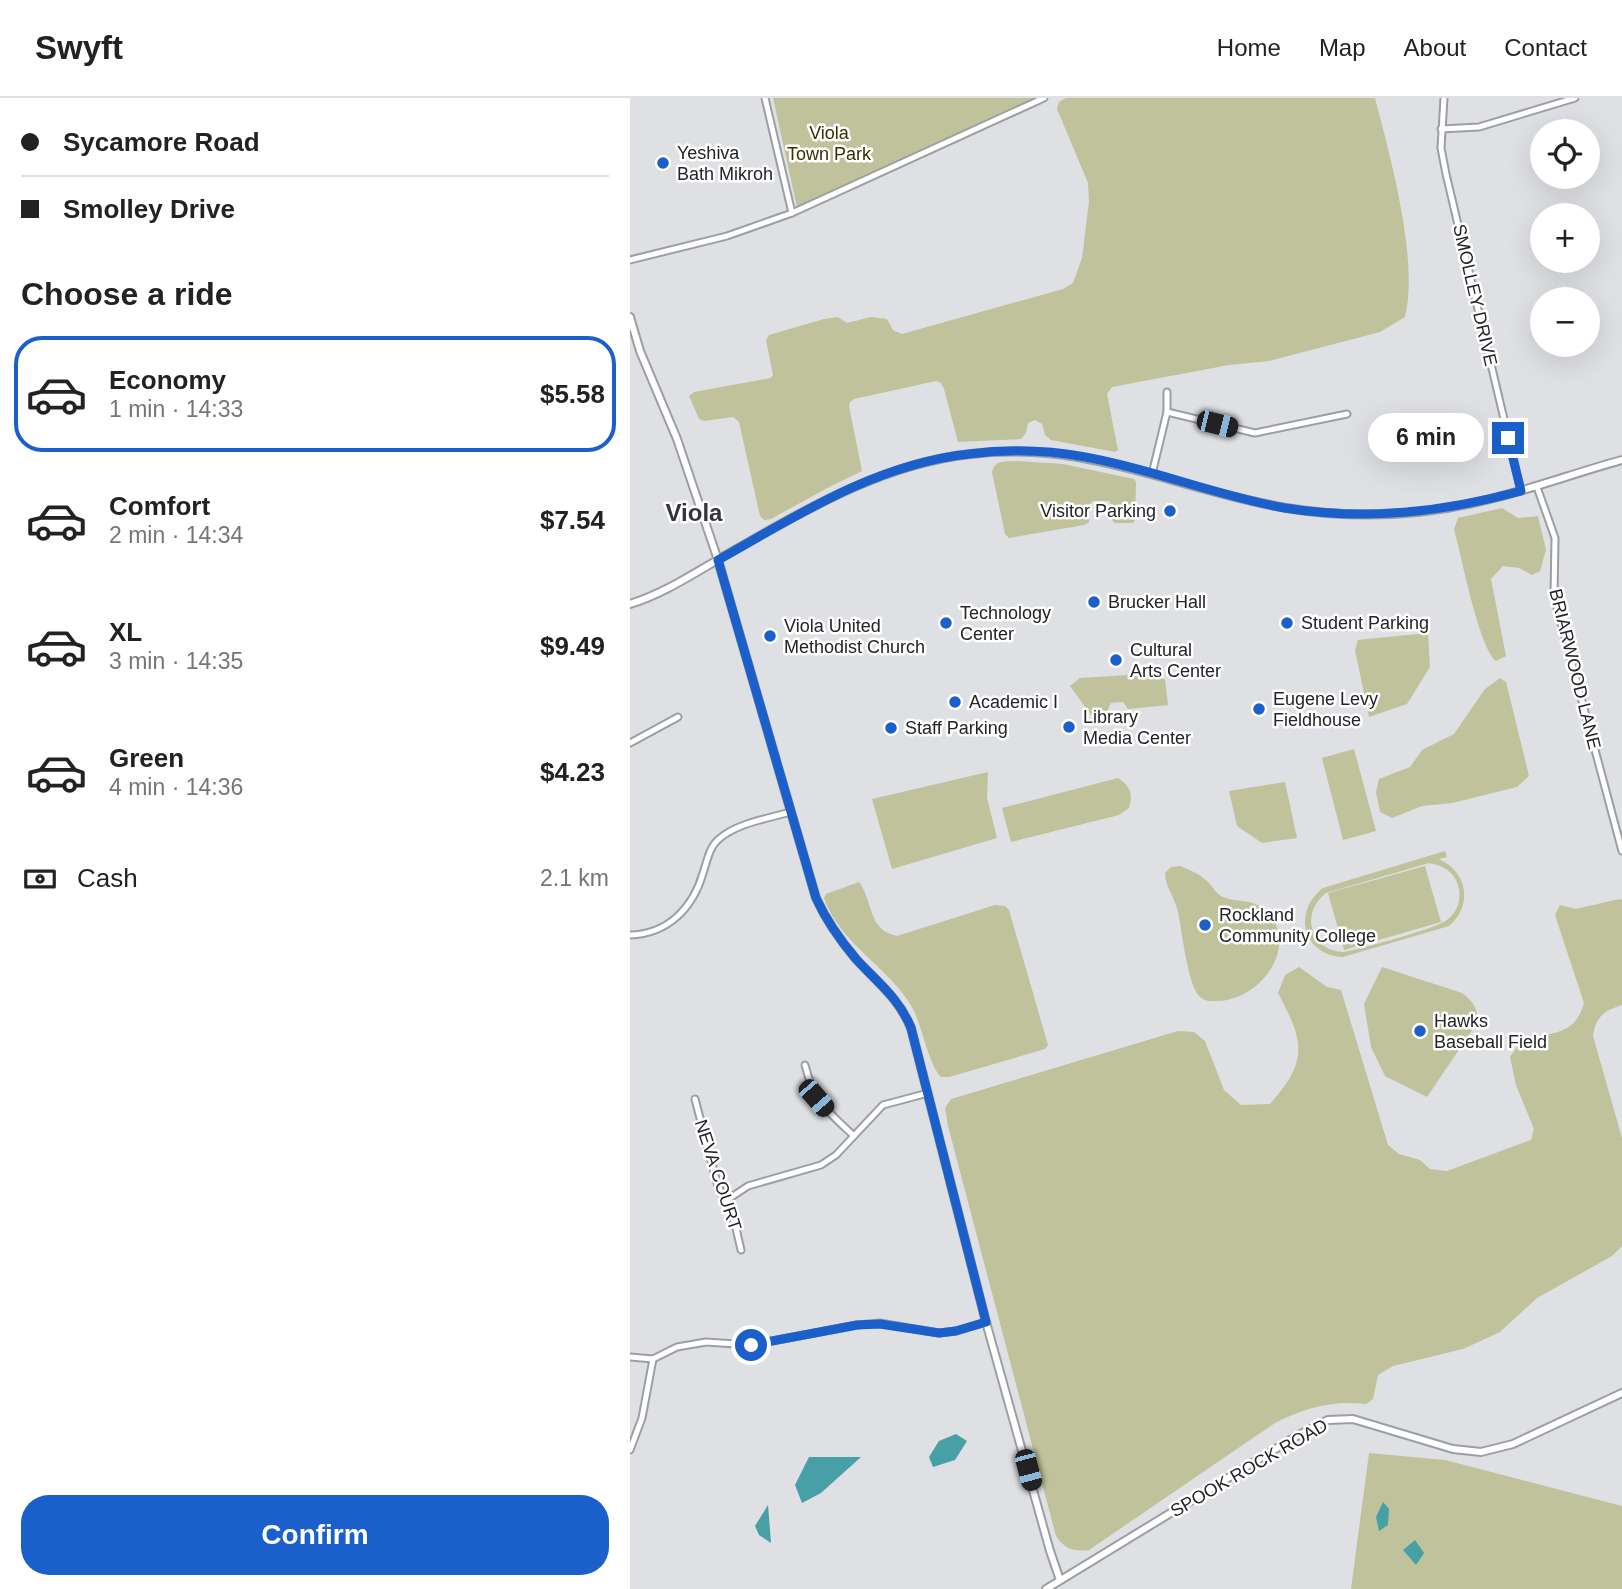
<!DOCTYPE html>
<html lang="en">
<head>
<meta charset="utf-8">
<style>
	body { margin:0; font-family:Arial,sans-serif; background:#f6f6f6; color:#222; height:100vh; display:flex; flex-direction:column; font-size:26px; white-space:nowrap }
	* { box-sizing:border-box; margin:0 }
	p { font-size:23px; color:#767676 }
	.icon { flex:none; width:38px; height:38px; fill:none; stroke:currentColor; stroke-width:2; stroke-linecap:round; stroke-linejoin:round }
	.map { position:relative; flex:1; overflow:hidden }
	.sheet { display:flex; flex-direction:column; background:#fff; width:630px }
	.sheet>* { flex:none }
	.banner { display:grid; align-content:center; height:154px; padding:0 21px; background:#fff }
	.tools { position:absolute; left:900px; top:21px; display:grid; gap:14px }
	.tools a { display:grid; place-items:center; width:70px; height:70px; border-radius:50%; background:#fff; box-shadow:0 7px 28px #0002; font-size:35px }
	.end { position:absolute; width:32px; height:32px; margin:-16px; border:9px solid #1a5fca; background:#fff; box-shadow:0 0 0 4px #fff }
	.from { border-radius:50% }
	.bubble { position:absolute; height:49px; border-radius:24px; background:#fff; box-shadow:0 7px 28px #0002; font-size:23px; font-weight:600; line-height:49px; text-align:center }
	.car { position:absolute; width:21px; height:42px; margin:-21px -10px; border-radius:9px; box-shadow:0 0 5px 2px #0007; background:linear-gradient(#222 24%,#8ab4d8 0 40%,#222 0 76%,#8ab4d8 0 86%,#222 0) }
	.banner b { display:flex; align-items:center; gap:24px; height:66px; font-size:26px }
	.banner b+b { border-top:2px solid #e0e0e0 }
	.banner i { width:18px; height:18px; background:#222 }
	ul { padding:0; list-style:none }
	li { display:flex; align-items:center; gap:21px; height:116px; margin:0 14px 10px; padding:0 7px; border:4px solid transparent; border-radius:28px }
	li div { flex:1 }
	li b { display:block; font-size:26px }
	li em { font-style:normal; font-weight:600 }
	li.selected { border-color:#1a5fca }
	li>.icon { width:63px; height:63px; stroke-width:1.5 }
	h2 { padding:0 21px; font-size:32px; line-height:84px }
	.pay { display:flex; align-items:center; gap:18px; height:77px; padding:0 21px; font-size:26px }
	.pay p { margin-inline-start:auto }
	.cta { display:flex; gap:14px; margin-top:auto; padding:14px 21px }
	.cta a { flex:1; height:80px; border-radius:28px; background:#1a5fca; color:#fff; font-size:28px; font-weight:600; line-height:80px; text-align:center }
	header { display:flex; align-items:center; gap:42px; box-sizing:border-box; height:98px; padding:0 35px; background:#fff; border-bottom:2px solid #e0e0e0 }
	header strong { font-size:33px }
	nav { display:flex; gap:38px; margin-inline-start:auto; font-size:24px }
	main { display:flex; flex:1; min-height:0 }
	.map>svg:first-child { display:block }
	.green { fill:#bfc29a; fill-rule:evenodd }
	.water { fill:#47a0a5 }
	.lines { fill:none; stroke-linecap:round; stroke-linejoin:round }
	.minor-casing { stroke:#9c9fa2; stroke-width:9 }
	.tertiary-casing { stroke:#9c9fa2; stroke-width:10 }
	.minor { stroke:#fff; stroke-width:5 }
	.tertiary { stroke:#fff; stroke-width:6 }
	.route { stroke:#1a5fca; stroke-width:9 }
	.poi-dot { fill:#1a5fca; stroke:#fff; stroke-width:2.5 }
	.labels { text-anchor:middle; dominant-baseline:central; stroke-width:5; stroke-linejoin:round; paint-order:stroke }
	.park-label { font-size:18px; fill:#313200; stroke:#fff }
	.poi-label { font-size:18px; fill:#232425; stroke:#fff; text-anchor:start }
	.street-label { font-size:18px; fill:#232425; stroke:#fff }
	.district-label { font-size:24px; font-weight:bold; fill:#333538; stroke:#fff }
</style>
</head>
<body>
<header>
<strong>Swyft</strong>
<nav><a>Home</a><a>Map</a><a>About</a><a>Contact</a></nav>
</header>
<main>
<section class="sheet">
<div class="banner">
<b><i class="from"></i>Sycamore Road</b>
<b><i></i>Smolley Drive</b>
</div>
<h2>Choose a ride</h2>
<ul>
<li class="selected"><svg class="icon" aria-label="car" viewBox="0 0 24 24"><path d="M5 17H2v-5l4-1 3-4h7l3 4 3 1v5h-3M9 17h6M6 11h13"/><circle cx="7" cy="17" r="2"/><circle cx="17" cy="17" r="2"/></svg><div><b>Economy</b><p>1 min · 14:33</p></div><em>$5.58</em></li>
<li><svg class="icon" aria-label="car" viewBox="0 0 24 24"><path d="M5 17H2v-5l4-1 3-4h7l3 4 3 1v5h-3M9 17h6M6 11h13"/><circle cx="7" cy="17" r="2"/><circle cx="17" cy="17" r="2"/></svg><div><b>Comfort</b><p>2 min · 14:34</p></div><em>$7.54</em></li>
<li><svg class="icon" aria-label="car" viewBox="0 0 24 24"><path d="M5 17H2v-5l4-1 3-4h7l3 4 3 1v5h-3M9 17h6M6 11h13"/><circle cx="7" cy="17" r="2"/><circle cx="17" cy="17" r="2"/></svg><div><b>XL</b><p>3 min · 14:35</p></div><em>$9.49</em></li>
<li><svg class="icon" aria-label="car" viewBox="0 0 24 24"><path d="M5 17H2v-5l4-1 3-4h7l3 4 3 1v5h-3M9 17h6M6 11h13"/><circle cx="7" cy="17" r="2"/><circle cx="17" cy="17" r="2"/></svg><div><b>Green</b><p>4 min · 14:36</p></div><em>$4.23</em></li>
</ul>
<div class="pay"><svg class="icon" aria-label="cash" viewBox="0 0 24 24"><path d="M3 7h18v10H3z"/><circle cx="12" cy="12" r="2"/></svg>Cash<p>2.1 km</p></div>
<div class="cta"><a>Confirm</a></div>
</section>
<div class="map">
<svg width="992" height="1491" viewBox="0 0 992 1491">
	<rect width="100%" height="100%" fill="#dee0e4"/>
	<g class="green">
		<path d="M 143,0 L 410,0 L 399,8 L 287,55 L 167,109 Z"/>
		<path d="M 436,0 L 745,0 C 760,58 789,161 775,219 L 750,234 L 639,263 L 599,267 L 482,289 L 477,296 L 487,347 L 488,352 L 485,354 L 421,342 L 415,337 L 412,326 L 405,322 L 398,325 L 396,335 L 391,341 L 328,344 L 314,291 L 311,285 L 306,283 L 224,301 L 220,304 L 219,308 L 232,373 L 201,388 L 141,421 L 134,422 L 130,418 L 109,324 L 103,319 L 74,323 L 69,321 L 59,298 L 64,294 L 141,280 L 143,277 L 136,242 L 139,237 L 194,221 L 208,219 L 217,225 L 241,219 L 257,221 L 263,232 L 272,236 L 433,191 L 443,185 L 452,160 L 459,104 L 458,85 L 427,11 L 429,4 Z"/>
		<path d="M 387,363 L 433,366 L 504,381 L 506,384 L 505,422 L 503,425 L 485,425 L 482,422 L 480,403 L 463,403 L 460,406 L 459,424 L 454,427 L 379,440 L 375,436 L 362,374 C 365,361 376,364 387,363 Z"/>
		<path d="M 872,410 L 888,420 L 908,418 L 916,452 L 910,473 L 902,477 L 889,470 L 873,468 L 861,481 L 876,558 L 866,563 C 849,550 831,456 824,431 L 828,420 Z"/>
		<path d="M 798,535 L 800,569 L 777,606 L 739,619 L 725,552 L 728,542 Z"/>
		<path d="M 530,575 L 533,581 L 535,581 L 538,607 L 498,611 L 493,604 L 481,605 L 477,613 L 461,617 L 440,588 L 450,580 Z"/>
		<path d="M 870,580 L 876,584 L 899,678 L 887,689 L 822,705 L 792,708 L 762,720 L 750,714 L 746,694 L 749,681 L 780,669 L 792,652 L 824,636 L 855,591 Z"/>
		<path d="M 724,651 L 746,733 L 713,742 L 692,660 Z"/>
		<path d="M 358,674 L 357,700 L 367,740 L 262,771 L 242,701 Z"/>
		<path d="M 488,680 C 501,689 503,696 499,710 L 489,717 L 381,744 L 372,710 Z"/>
		<path d="M 655,684 L 667,740 L 632,745 L 607,728 L 599,693 Z"/>
		<path d="M 815,753 L 817,759 L 809,761 C 838,774 843,808 819,828 L 713,859 C 673,857 662,814 693,790 ZM 799,765 C 813,767 824,774 828,787 C 832,800 828,814 817,822 C 805,831 731,851 713,854 C 680,852 670,815 696,795 Z"/>
		<path d="M 550,768 C 560,772 570,776 578,784 C 583,789 586,796 593,799 C 604,804 618,801 629,808 C 675,838 635,901 589,903 C 582,903 575,904 569,898 C 557,885 552,830 547,810 C 543,797 535,787 535,775 L 541,769 Z"/>
		<path d="M 795,768 L 811,824 L 714,852 L 698,795 Z"/>
		<path d="M 229,784 C 244,804 237,832 267,838 L 365,807 L 375,808 L 379,812 L 418,947 L 415,951 L 319,979 L 311,979 C 299,968 292,927 282,909 C 259,869 210,846 194,800 L 196,796 Z"/>
		<path d="M 989,801 L 992,802 L 992,907 C 974,913 966,918 963,938 L 992,1040 L 992,1148 L 982,1158 L 907,1200 L 870,1234 L 833,1251 L 763,1268 L 748,1277 L 743,1301 L 736,1306 C 703,1302 674,1310 645,1325 L 459,1452 C 443,1454 435,1451 426,1438 L 318,1028 L 315,1010 L 321,1001 L 548,933 L 564,934 L 575,943 L 594,992 L 611,1007 L 640,1006 C 679,962 674,944 648,895 L 655,877 L 669,869 L 697,889 L 711,892 L 758,1047 L 769,1056 L 790,1062 L 800,1071 L 817,1073 L 901,1042 L 904,1031 L 886,987 L 880,959 C 883,955 887,948 891,946 C 918,930 943,943 954,905 L 925,817 L 930,807 L 946,811 Z"/>
		<path d="M 752,869 L 832,895 C 843,903 851,914 845,928 L 797,999 L 755,978 L 741,949 L 734,906 Z"/>
		<path d="M 739,1355 L 815,1362 L 992,1408 L 992,1491 L 721,1491 Z"/>
	</g>
	<g class="water">
		<path d="M 326,1336 L 337,1343 L 325,1362 L 303,1369 L 299,1359 L 309,1343 Z"/>
		<path d="M 179,1359 L 231,1359 L 191,1395 L 172,1405 L 165,1387 Z"/>
		<path d="M 753,1404 L 759,1411 L 758,1427 L 749,1433 L 746,1419 Z"/>
		<path d="M 138,1407 L 141,1445 L 129,1437 L 125,1428 Z"/>
		<path d="M 785,1442 L 794,1455 L 786,1467 L 773,1452 Z"/>
	</g>
	<g class="lines">
		<defs>
			<g id="minor">
				<path d="M 135,0 L 162,115"/>
				<path d="M 814,0 L 811,50 L 816,76 L 891,393"/>
				<path d="M 811,31 L 849,29 L 945,0"/>
				<path d="M 0,162 L 97,138 L 162,115 L 414,0"/>
				<path d="M 537,314 L 625,335 L 717,316"/>
				<path d="M 522,376 L 537,314 L 537,294"/>
				<path d="M 907,389 L 925,440 L 924,498 L 992,753"/>
				<path d="M 0,645 L 48,619"/>
				<path d="M 0,837 C 38,836 63,810 73,775 C 77,764 79,749 89,741 C 107,725 137,721 160,714"/>
				<path d="M 175,967 C 184,1003 196,1012 223,1037"/>
				<path d="M 65,1001 L 87,1085 L 105,1126 L 111,1152"/>
				<path d="M 97,1102 L 118,1088 L 191,1067 L 206,1057 L 253,1007 L 298,995"/>
				<path d="M 0,1259 L 23,1261 L 47,1249 L 76,1244 L 121,1247 L 227,1227 L 250,1225 L 309,1235 L 326,1233 L 356,1224"/>
				<path d="M 0,1352 L 12,1320 L 23,1261"/>
			</g>
			<g id="tertiary">
				<path d="M 0,219 L 10,253 L 47,341 L 88,462 L 186,800 C 196,822 210,842 226,861 C 247,884 269,900 281,930 L 356,1224 L 420,1453 L 430,1482"/>
				<path d="M 0,506 C 32,496 60,478 89,461 C 169,416 248,366 341,356 C 458,342 545,391 656,410 C 724,421 794,418 860,401 C 905,390 948,374 992,362"/>
				<path d="M 416,1491 L 665,1339 L 698,1322 L 723,1321 L 823,1351 L 851,1354 L 883,1346 L 992,1295"/>
			</g>
		</defs>
		<use href="#minor" class="minor-casing"/>
		<use href="#tertiary" class="tertiary-casing"/>
		<use href="#minor" class="minor"/>
		<use href="#tertiary" class="tertiary"/>
	</g>
	<g class="lines">
		<path class="route" d="M 121,1247 L 227,1227 L 250,1226 L 309,1235 L 326,1233 L 356,1224 L 281,930 C 269,900 247,884 226,861 C 210,842 196,822 186,800 L 88,462 C 168,417 246,366 339,356 C 378,351 417,352 455,359 C 523,371 587,398 655,410 C 736,423 813,414 891,393 L 878,340"/>
	</g>
	<g class="poi-dot">
		<circle cx="33" cy="65" r="7"/>
		<circle cx="540" cy="413" r="7"/>
		<circle cx="464" cy="504" r="7"/>
		<circle cx="316" cy="525" r="7"/>
		<circle cx="657" cy="525" r="7"/>
		<circle cx="140" cy="538" r="7"/>
		<circle cx="486" cy="562" r="7"/>
		<circle cx="325" cy="604" r="7"/>
		<circle cx="629" cy="611" r="7"/>
		<circle cx="439" cy="629" r="7"/>
		<circle cx="261" cy="630" r="7"/>
		<circle cx="575" cy="827" r="7"/>
		<circle cx="790" cy="933" r="7"/>
	</g>
	<g class="labels">
		<g class="park-label">
			<text x="199" y="35">Viola<tspan x="199" dy="21">Town Park</tspan></text>
		</g>
		<g class="poi-label">
			<text x="47" y="55">Yeshiva<tspan x="47" dy="21">Bath Mikroh</tspan></text>
			<text x="526" y="413" text-anchor="end">Visitor Parking</text>
			<text x="478" y="504">Brucker Hall</text>
			<text x="330" y="515">Technology<tspan x="330" dy="21">Center</tspan></text>
			<text x="671" y="525">Student Parking</text>
			<text x="154" y="528">Viola United<tspan x="154" dy="21">Methodist Church</tspan></text>
			<text x="500" y="552">Cultural<tspan x="500" dy="21">Arts Center</tspan></text>
			<text x="643" y="601">Eugene Levy<tspan x="643" dy="21">Fieldhouse</tspan></text>
			<text x="339" y="604">Academic I</text>
			<text x="453" y="619">Library<tspan x="453" dy="21">Media Center</tspan></text>
			<text x="275" y="630">Staff Parking</text>
			<text x="589" y="817">Rockland<tspan x="589" dy="21">Community College</tspan></text>
			<text x="804" y="923">Hawks<tspan x="804" dy="21">Baseball Field</tspan></text>
		</g>
		<g class="street-label">
			<text transform="translate(845 197) rotate(77)">SMOLLEY DRIVE</text>
			<text transform="translate(945 571) rotate(76)">BRIARWOOD LANE</text>
			<text transform="translate(88 1077) rotate(72)">NEVA COURT</text>
			<text transform="translate(619 1370) rotate(-30)">SPOOK ROCK ROAD</text>
		</g>
		<g class="district-label">
			<text x="64" y="414">Viola</text>
		</g>
	</g>
</svg>
<div class="tools">
<a><svg class="icon" aria-label="locate" viewBox="0 0 24 24"><circle cx="12" cy="12" r="6"/><path d="M12 2v4M12 18v4M2 12h4M18 12h4"/></svg></a>
<a>+</a>
<a>−</a>
</div>
<i class="end from" style="left:121px;top:1247px"></i>
<i class="end" style="left:878px;top:340px"></i>
<div class="bubble" style="left:738px;top:315px;width:116px">6 min</div>
<i class="car" style="left:587px;top:326px;rotate:104deg"></i>
<i class="car" style="left:186px;top:1000px;rotate:139deg"></i>
<i class="car" style="left:398px;top:1372px;rotate:165deg"></i>
</div>
</main>
</body>
</html>
